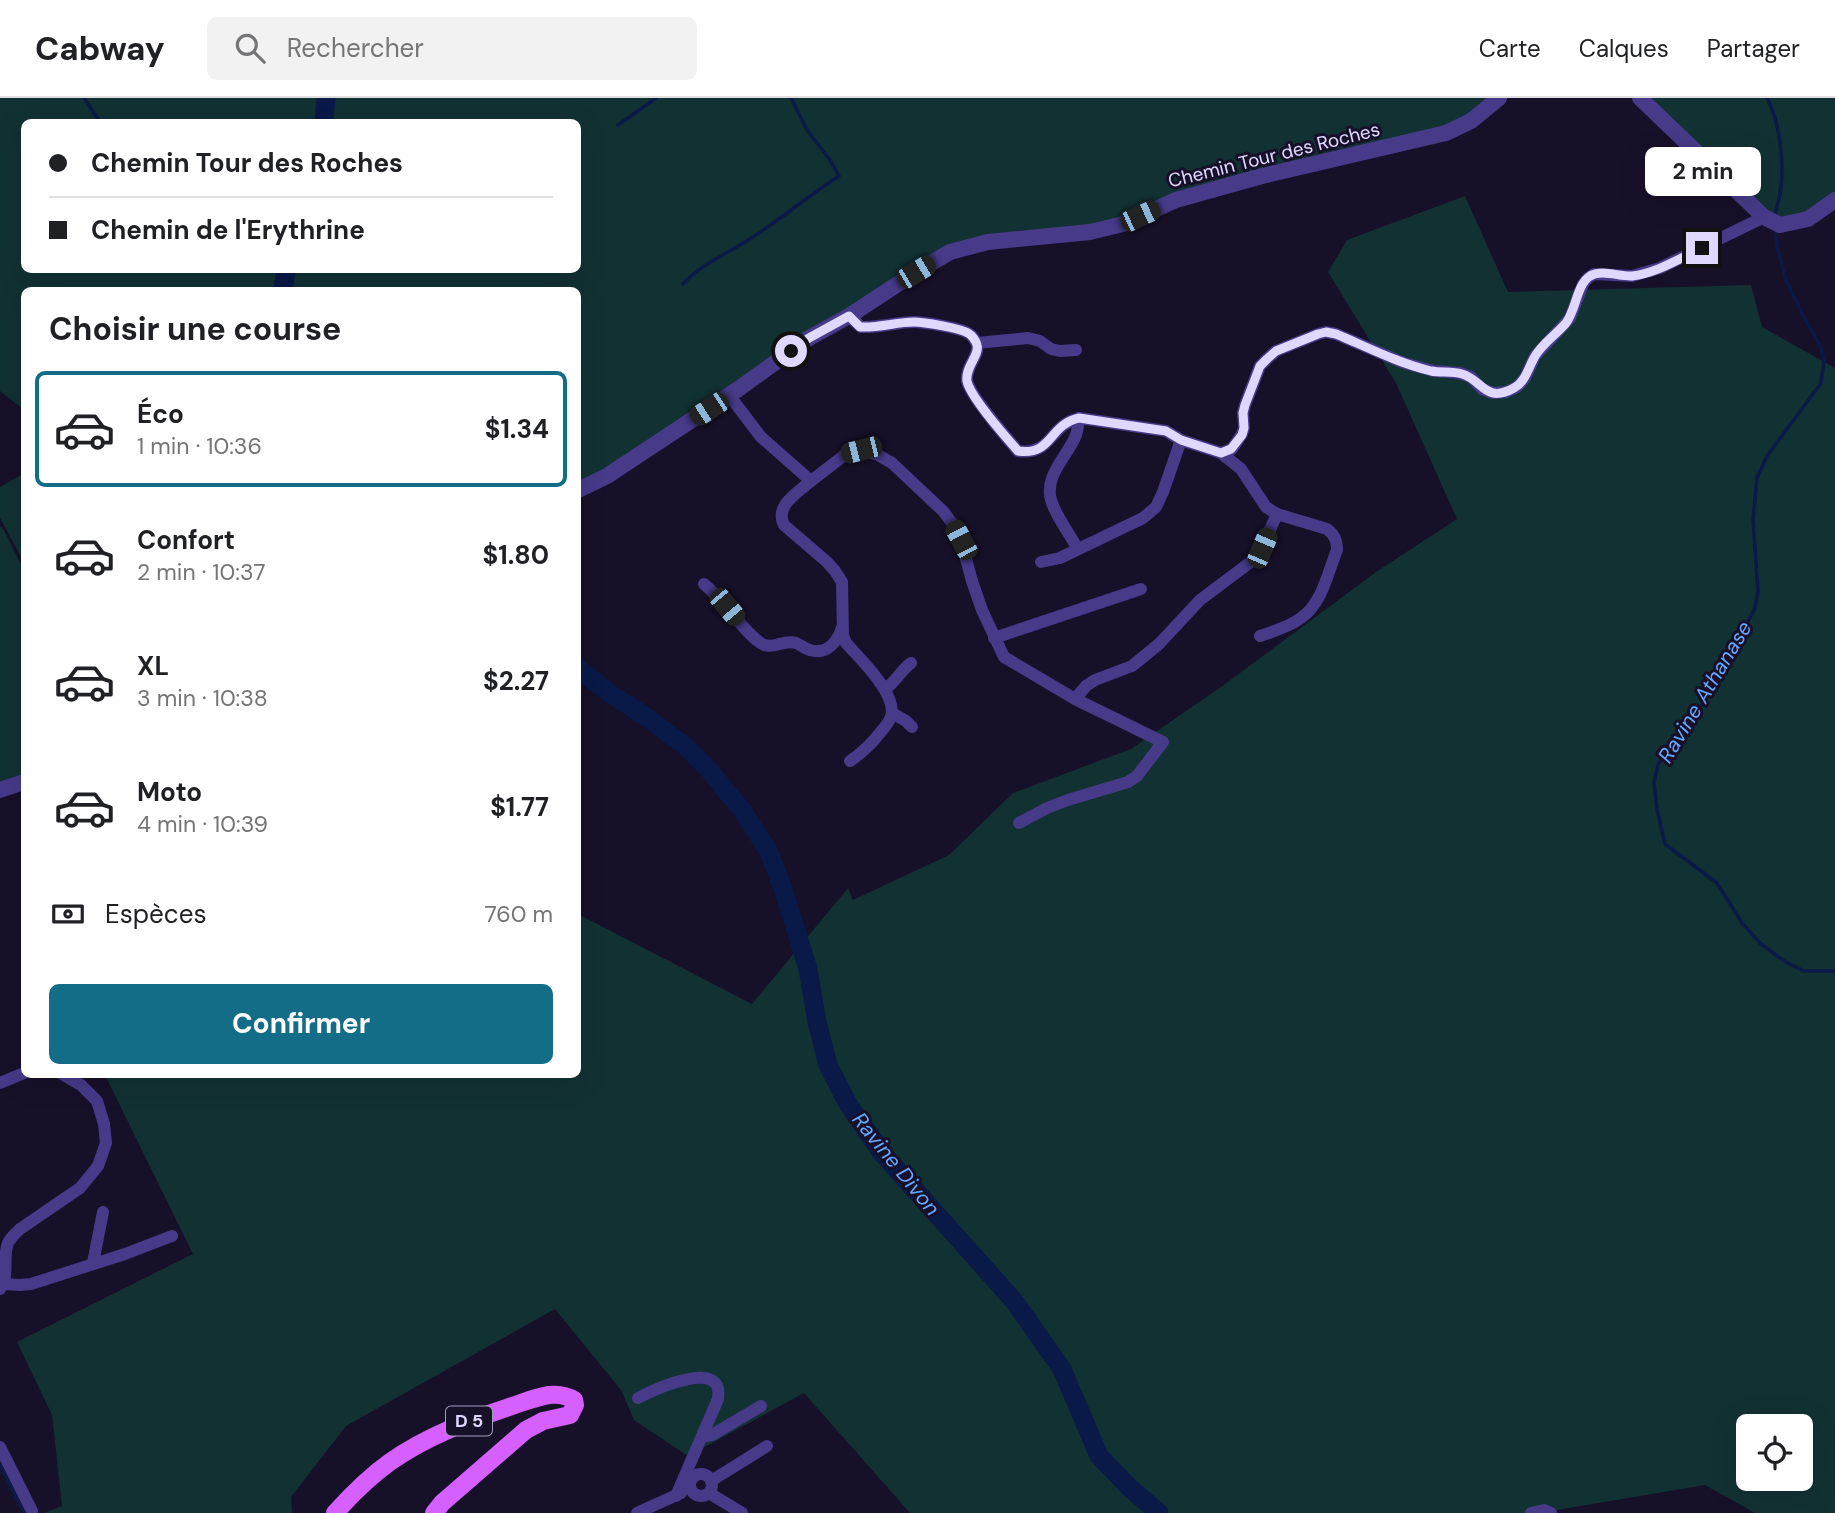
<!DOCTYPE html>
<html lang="fr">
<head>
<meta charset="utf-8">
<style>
	body { margin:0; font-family:"DM Sans",sans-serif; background:#f2f2f2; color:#202124; height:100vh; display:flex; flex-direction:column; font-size:26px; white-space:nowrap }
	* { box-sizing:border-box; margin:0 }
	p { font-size:23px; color:#757577 }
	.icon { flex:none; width:38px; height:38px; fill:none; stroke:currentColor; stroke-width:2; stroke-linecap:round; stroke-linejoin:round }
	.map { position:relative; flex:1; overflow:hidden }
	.side { position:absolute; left:21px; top:189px; width:560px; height:791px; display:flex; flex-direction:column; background:#fff; border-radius:10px; box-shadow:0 7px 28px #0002 }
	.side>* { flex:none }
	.top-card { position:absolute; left:21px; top:21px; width:560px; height:154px; border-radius:10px; box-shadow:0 7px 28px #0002; display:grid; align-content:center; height:154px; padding:0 28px; background:#fff }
	.buttons { position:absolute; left:1736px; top:1316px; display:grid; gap:14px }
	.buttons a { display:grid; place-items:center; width:77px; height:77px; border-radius:10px; background:#fff; box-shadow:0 7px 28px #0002; font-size:35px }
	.end { position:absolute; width:32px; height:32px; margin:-16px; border:9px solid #e0d8ff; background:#111; box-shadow:0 0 0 4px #111 }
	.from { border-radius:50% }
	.bubble { position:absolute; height:49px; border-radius:10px; background:#fff; box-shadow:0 7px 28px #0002; font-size:23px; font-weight:700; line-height:49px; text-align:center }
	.car { position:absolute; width:21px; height:42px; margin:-21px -10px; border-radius:9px; box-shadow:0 0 5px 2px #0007; background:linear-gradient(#222 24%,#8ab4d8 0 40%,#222 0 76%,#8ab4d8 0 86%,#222 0) }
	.top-card b { display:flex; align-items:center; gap:24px; height:66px; font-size:26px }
	.top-card b+b { border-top:2px solid #e0e0e0 }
	.top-card i { width:18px; height:18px; background:#202124 }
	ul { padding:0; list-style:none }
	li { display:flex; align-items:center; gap:21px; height:116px; margin:0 14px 10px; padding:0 14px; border:4px solid transparent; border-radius:10px }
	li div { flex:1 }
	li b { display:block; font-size:26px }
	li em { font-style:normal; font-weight:700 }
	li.active { border-color:#136d87 }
	li>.icon { width:63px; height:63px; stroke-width:1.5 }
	h2 { padding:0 28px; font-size:32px; line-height:84px }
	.pay { display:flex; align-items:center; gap:18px; height:77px; padding:0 28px; font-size:26px }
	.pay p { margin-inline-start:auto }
	.action { display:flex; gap:14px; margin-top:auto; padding:14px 28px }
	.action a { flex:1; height:80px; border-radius:10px; background:#136d87; color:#fff; font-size:28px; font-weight:700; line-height:80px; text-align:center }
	header { display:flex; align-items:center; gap:42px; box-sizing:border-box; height:98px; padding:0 35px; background:#fff; border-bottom:2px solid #e0e0e0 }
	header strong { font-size:33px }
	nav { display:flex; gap:38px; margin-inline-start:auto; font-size:24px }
	.search { width:490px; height:63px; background:#f2f2f2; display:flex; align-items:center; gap:18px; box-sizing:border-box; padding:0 24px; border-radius:10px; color:#757577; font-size:26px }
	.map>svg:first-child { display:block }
	.green { fill:#123133; fill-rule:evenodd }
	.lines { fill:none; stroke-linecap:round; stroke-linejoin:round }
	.stream { stroke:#091948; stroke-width:3.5 }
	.river { stroke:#091948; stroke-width:19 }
	.minor { stroke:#463a89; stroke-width:12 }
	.tertiary { stroke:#463a89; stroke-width:16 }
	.primary { stroke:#d55fff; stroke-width:18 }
	.route { stroke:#e0d8ff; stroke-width:9 }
	.labels { text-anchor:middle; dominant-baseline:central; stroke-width:6; stroke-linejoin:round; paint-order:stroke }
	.shield { fill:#171029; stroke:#a49cbf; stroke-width:2 }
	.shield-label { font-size:18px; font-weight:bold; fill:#e0d8ff }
	.street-label { font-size:19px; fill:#e0d8ff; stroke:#171029 }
	.water-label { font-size:21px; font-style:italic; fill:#66a7ff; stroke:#171029 }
</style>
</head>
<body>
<header>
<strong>Cabway</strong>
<div class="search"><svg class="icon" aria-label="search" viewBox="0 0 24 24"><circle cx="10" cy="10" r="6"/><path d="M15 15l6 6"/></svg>Rechercher</div>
<nav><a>Carte</a><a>Calques</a><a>Partager</a></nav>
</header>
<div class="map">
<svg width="1835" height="1415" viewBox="0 0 1835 1415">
	<rect width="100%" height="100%" fill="#171029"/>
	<g class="green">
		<path d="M 0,0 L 1499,0 L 1471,23 L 1262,78 L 1123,126 L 969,148 L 578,392 L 578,192 L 24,192 L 24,312 L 0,293 ZM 24,24 L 578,24 L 578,172 L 24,172 Z"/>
		<path d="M 1640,0 L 1835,0 L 1835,102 L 1780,127 Z"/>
		<path d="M 1465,98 L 1508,194 L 1751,187 L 1762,229 L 1835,270 L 1835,1415 L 1755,1415 L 1705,1387 L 1551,1413 L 1546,1415 L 910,1415 L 804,1295 L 688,1358 L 634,1322 L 621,1292 L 555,1211 L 346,1328 L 291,1399 L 292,1415 L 44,1415 L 62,1408 L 52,1317 L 17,1244 L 193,1156 L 105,977 L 578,976 L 578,816 L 752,906 L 848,790 L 853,802 L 949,757 L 1013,695 L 1131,651 L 1221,589 L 1376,474 L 1457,421 L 1396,285 L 1328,174 L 1347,142 ZM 1748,1328 L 1801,1328 L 1801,1381 L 1748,1381 Z"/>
		<path d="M 24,375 L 24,464 L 0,420 L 0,389 Z"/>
		<path d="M 0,428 L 4,432 L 24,473 L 24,679 L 0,687 Z"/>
	</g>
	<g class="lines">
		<g class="stream">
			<path d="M 84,0 L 100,24"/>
			<path d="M 1767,0 C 1780,25 1784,61 1781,89 C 1780,99 1777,108 1775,117"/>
			<path d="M 618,27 L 656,0"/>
			<path d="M 1776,132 L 1777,149 L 1786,182 L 1804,219 L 1820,248 L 1824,263 L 1821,285 L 1767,358 L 1757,380 L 1753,421 L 1758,493 L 1755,510 L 1717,583 L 1696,616 L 1669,649 L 1658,667 L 1654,684 L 1657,711 L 1665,746 L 1717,785 L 1742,825 L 1761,846 L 1784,863 L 1804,873 L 1835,873"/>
			<path d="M 683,186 C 704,163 734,153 759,135 C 786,117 811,96 839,78 L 830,62 L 807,32 L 791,0"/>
			<path d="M 0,1367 L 24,1415"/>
		</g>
		<g class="river">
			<path d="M 324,24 L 326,0"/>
			<path d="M 283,192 L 286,172"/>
			<path d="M 578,570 L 608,594 L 649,621 L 685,648 L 708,671 L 742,712 L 769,754 L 783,791 L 808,871 L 817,924 L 828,967 L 848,1006 L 882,1055 L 1014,1203 L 1062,1271 L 1099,1358 L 1131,1391 L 1159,1415"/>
		</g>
		<g class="minor">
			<path d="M 849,218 L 861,229 C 880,230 896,224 914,224 C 924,224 960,230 968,235 C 972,237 976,243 977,247 C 980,257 965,269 967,283 C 970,298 1006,339 1018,353 C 1052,358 1049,327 1079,320 L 1166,333 L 1181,342 L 1221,355 L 1232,351 L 1242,336 L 1244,330 L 1243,315 L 1245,307 L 1260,268 L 1267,261 L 1276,253 L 1318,236 L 1326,234 L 1336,236 L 1404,265 L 1434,273 L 1460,275 L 1471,279 L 1482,291 L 1493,295 L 1506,294 L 1517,289 L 1525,280 L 1535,258 L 1570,220 L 1583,186 L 1588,180 L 1594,176 L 1632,178 L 1660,170 L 1764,119"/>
			<path d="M 977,245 L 1028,240 L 1040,243 L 1051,251 L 1060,253 L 1076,252"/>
			<path d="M 729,297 L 761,339 L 811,383 L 846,356 L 861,352 L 878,357 L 892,365 L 943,413 L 955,429 L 961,442 L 972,483 L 982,512 L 1004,559 L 1075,601 L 1163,644 L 1137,678 L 1128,684 L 1068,702 L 1047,710 L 1019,725"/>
			<path d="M 1221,355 L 1241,371 L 1266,409 L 1277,416 L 1327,431 C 1335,437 1337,443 1337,452 C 1328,474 1322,506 1301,520 C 1289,529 1274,533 1260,538"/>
			<path d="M 811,383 C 798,394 774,408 784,427 L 827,464 L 835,473 L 842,484 L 843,537 L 846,545 C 860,561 898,596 891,619 C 888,627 880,634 875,641 C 867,650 859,657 850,663"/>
			<path d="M 1077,450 C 1069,434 1056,419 1051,402 C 1044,377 1068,358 1076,337 C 1078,332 1078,326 1079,320"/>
			<path d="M 1041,464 L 1060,460 L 1143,420 L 1156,409 L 1163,394 L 1181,342"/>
			<path d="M 704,486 C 722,500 748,540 764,547 C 775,551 784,541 796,545 C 801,547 805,551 810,552 C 827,557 837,544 842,530"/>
			<path d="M 994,540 L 1141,491"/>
			<path d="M 885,591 C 896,584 901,572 911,565"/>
			<path d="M 1075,601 L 1086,588 L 1095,582 L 1132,568 L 1159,546 L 1200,502 L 1252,463 L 1262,450 L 1277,416"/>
			<path d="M 892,615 L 906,623 L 912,629"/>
			<path d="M 0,985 L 24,975"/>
			<path d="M 93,1165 L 103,1114"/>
			<path d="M 4,1186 L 20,1187 L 31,1186 L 125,1156 L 172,1138"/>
			<path d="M 0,1191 C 10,1178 2,1160 8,1145 C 11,1139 16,1135 20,1131 L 80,1090 L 98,1068 L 106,1045 L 104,1026 L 97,1003 L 81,987 L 62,976"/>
			<path d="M 638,1300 C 655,1291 725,1259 718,1301 L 676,1398"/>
			<path d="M 703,1335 L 706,1338 L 712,1337 L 761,1308"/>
			<path d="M 0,1349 L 32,1413"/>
			<circle cx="701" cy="1387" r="11"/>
			<path d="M 711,1383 L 767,1348"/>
			<path d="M 709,1395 L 742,1415"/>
			<path d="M 637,1415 L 681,1395"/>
			<path d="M 1531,1415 L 1544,1412 L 1551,1415"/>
		</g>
		<g class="tertiary">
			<path d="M 1640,0 L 1764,119 L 1780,127 L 1808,121 L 1835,102"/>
			<path d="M 578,392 L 607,378 L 737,292 L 809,240 L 849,218 L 916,174 L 950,154 L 988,144 L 1090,134 L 1123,126 L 1176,102 L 1262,78 L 1446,35 L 1471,23 L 1499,0"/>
			<path d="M 0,692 L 24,684"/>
		</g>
		<path class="primary" d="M 335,1415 C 352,1396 369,1379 390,1364 C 427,1338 470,1322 512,1308 C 524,1304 536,1299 549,1297 C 558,1296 566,1297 574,1302 L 575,1307 L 570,1317 L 543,1323 L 526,1332 L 442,1405 L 434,1415"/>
	</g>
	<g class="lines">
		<path class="route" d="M 791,253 L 809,240 L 849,218 L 860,229 C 880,230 896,224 914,224 C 924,224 959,230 968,235 C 972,237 976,243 977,247 C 980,257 965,269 967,283 C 970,299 1006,339 1018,353 C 1053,358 1048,327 1079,320 L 1166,333 L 1181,342 L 1221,355 L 1231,351 L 1242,337 L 1244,330 L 1243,315 L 1245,307 L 1260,268 L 1267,261 L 1276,253 L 1318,236 L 1326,234 L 1336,236 C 1367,249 1398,265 1431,273 C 1441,275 1452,273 1462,276 C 1483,282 1485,306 1514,290 C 1525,284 1528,271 1534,260 C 1541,246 1556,237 1566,225 C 1576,212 1577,186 1590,178 C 1602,171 1620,179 1632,178 C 1657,175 1680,160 1702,150"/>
	</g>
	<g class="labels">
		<rect class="shield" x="446" y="1308.5" width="46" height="29" rx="5"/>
		<g class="shield-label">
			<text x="469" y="1323">D 5</text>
		</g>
		<g class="street-label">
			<text transform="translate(1274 57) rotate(-14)">Chemin Tour des Roches</text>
		</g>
		<g class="water-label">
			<text transform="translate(1705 594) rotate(-59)">Ravine Athanase</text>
			<text transform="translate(896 1066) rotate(51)">Ravine Divon</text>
		</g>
	</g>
</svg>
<div class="buttons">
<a><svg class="icon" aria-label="locate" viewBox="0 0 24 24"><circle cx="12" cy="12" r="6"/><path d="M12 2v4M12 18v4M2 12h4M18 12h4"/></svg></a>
</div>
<i class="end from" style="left:791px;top:253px"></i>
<i class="end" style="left:1702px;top:150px"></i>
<div class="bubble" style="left:1645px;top:49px;width:116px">2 min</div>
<i class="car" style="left:1140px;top:118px;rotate:65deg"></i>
<i class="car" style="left:916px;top:174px;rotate:59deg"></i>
<i class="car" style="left:709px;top:311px;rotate:237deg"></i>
<i class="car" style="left:861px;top:352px;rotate:256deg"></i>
<i class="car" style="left:961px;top:442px;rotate:332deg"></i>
<i class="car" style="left:1262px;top:450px;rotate:23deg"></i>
<i class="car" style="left:727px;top:509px;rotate:140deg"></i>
<div class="top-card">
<b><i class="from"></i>Chemin Tour des Roches</b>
<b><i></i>Chemin de l'Erythrine</b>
</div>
<section class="side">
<h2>Choisir une course</h2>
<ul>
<li class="active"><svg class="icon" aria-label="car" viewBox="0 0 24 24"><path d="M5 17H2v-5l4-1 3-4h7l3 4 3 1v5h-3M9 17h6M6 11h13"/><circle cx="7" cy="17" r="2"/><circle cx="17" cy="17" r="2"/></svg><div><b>Éco</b><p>1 min · 10:36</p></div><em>$1.34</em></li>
<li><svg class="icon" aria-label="car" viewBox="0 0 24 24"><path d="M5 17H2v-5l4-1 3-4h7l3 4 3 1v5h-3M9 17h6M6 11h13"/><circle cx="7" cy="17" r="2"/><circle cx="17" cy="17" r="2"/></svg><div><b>Confort</b><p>2 min · 10:37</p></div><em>$1.80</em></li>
<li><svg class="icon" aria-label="car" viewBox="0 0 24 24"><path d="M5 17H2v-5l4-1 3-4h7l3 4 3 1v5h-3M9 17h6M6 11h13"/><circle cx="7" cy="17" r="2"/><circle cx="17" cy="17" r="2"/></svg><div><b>XL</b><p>3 min · 10:38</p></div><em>$2.27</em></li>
<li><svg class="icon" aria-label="car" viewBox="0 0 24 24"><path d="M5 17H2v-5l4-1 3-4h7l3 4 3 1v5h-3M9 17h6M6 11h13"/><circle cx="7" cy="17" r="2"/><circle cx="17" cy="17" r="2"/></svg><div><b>Moto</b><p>4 min · 10:39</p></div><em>$1.77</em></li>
</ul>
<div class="pay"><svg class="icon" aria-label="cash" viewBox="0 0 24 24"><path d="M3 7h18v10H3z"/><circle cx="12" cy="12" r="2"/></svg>Espèces<p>760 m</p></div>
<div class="action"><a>Confirmer</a></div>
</section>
</div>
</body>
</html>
